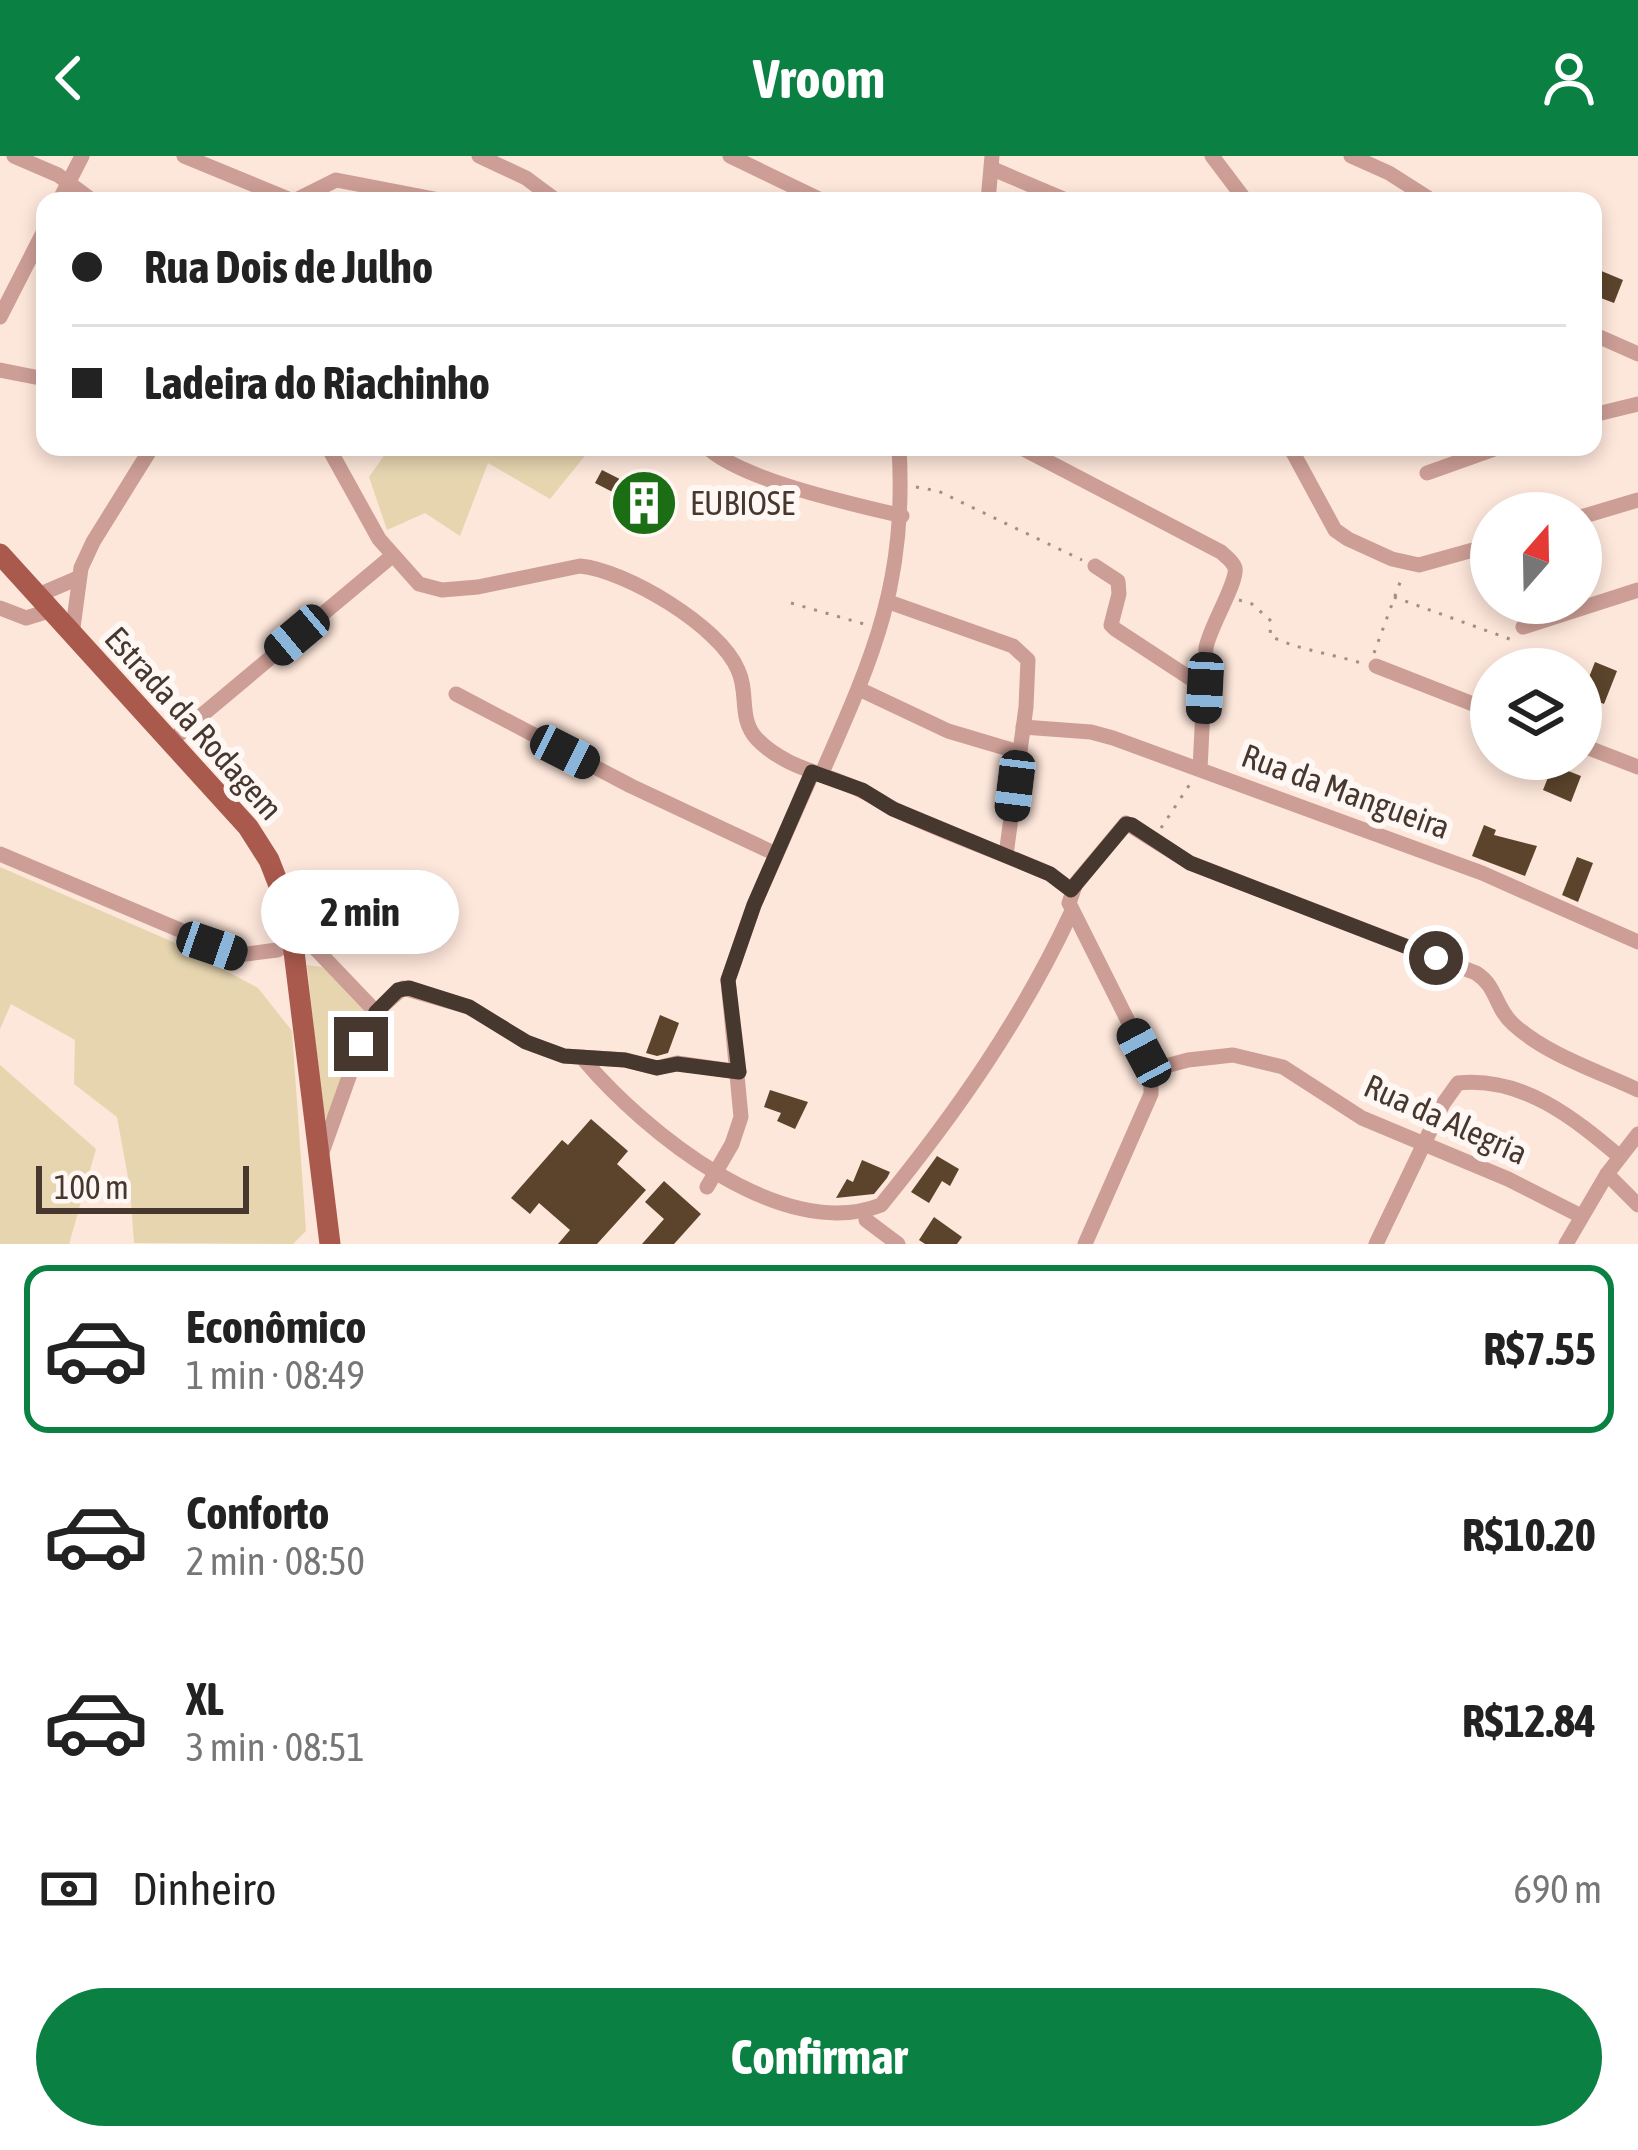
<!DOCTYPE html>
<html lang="pt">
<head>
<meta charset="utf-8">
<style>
	body { margin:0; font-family:"Asap Condensed",sans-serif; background:#f6f6f6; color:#222; height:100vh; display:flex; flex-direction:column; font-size:45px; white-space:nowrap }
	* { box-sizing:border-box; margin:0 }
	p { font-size:39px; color:#767676 }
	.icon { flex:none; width:66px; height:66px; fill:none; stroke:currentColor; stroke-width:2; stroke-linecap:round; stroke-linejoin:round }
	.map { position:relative; height:1088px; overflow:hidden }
	.panel { display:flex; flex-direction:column; background:#fff; flex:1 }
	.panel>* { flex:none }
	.guide { position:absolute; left:36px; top:36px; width:1566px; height:264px; border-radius:24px; box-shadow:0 6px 18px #0003; display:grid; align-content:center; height:264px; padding:0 36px; background:#fff }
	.needle { width:78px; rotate:20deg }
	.tools { position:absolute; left:1470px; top:336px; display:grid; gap:24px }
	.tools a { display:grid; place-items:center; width:132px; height:132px; border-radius:50%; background:#fff; box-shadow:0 6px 18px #0003; font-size:60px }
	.scale { position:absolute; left:36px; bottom:30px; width:213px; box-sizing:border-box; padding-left:12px; border:6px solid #46372f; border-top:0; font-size:33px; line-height:42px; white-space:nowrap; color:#46372f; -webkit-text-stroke:9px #fff7f3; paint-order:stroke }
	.end { position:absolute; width:54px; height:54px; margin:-27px; border:15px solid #46372f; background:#fff; box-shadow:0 0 0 6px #fff }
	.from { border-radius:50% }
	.bubble { position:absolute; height:84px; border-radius:42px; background:#fff; box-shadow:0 6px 18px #0003; font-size:39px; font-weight:700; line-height:84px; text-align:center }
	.car { position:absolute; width:36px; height:72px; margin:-36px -18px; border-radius:15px; box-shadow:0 0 9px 3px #0007; background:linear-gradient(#222 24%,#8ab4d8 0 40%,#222 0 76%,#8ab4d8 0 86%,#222 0) }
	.guide b { display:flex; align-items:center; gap:42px; height:114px; font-size:45px }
	.guide b+b { border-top:3px solid #e0e0e0 }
	.guide i { width:30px; height:30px; background:#222 }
	ul { padding:21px 0 0; list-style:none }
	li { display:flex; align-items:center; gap:36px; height:168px; margin:0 24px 18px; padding:0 12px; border:6px solid transparent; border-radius:24px }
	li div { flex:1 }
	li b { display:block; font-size:45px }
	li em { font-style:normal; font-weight:700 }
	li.current { border-color:#0b8043 }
	li>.icon { width:108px; height:108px; stroke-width:1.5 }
	.pay { display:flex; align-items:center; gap:30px; height:132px; padding:0 36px; font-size:45px }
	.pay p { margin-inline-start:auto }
	.cta { display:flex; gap:24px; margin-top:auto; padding:24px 36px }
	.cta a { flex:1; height:138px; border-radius:72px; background:#0b8043; color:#fff; font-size:48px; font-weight:700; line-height:138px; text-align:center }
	header { display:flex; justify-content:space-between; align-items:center; height:156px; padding:0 36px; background:#0b8043; color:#fff; font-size:54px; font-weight:700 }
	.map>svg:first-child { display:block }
	.green { fill:#e6d5af }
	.building { fill:#5b442b }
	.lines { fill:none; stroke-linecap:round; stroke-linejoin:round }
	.path { stroke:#a18e84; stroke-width:3; stroke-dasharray:3 9; stroke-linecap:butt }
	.minor { stroke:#cc9e95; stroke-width:15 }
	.major { stroke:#aa5a4d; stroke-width:21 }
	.route { stroke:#46372f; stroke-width:15 }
	.labels { text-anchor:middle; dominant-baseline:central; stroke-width:12; stroke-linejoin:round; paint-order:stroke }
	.poi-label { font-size:33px; fill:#46372f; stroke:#fff7f3; text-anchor:start }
	.street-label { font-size:33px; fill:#46372f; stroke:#fff7f3 }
</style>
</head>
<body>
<header><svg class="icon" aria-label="back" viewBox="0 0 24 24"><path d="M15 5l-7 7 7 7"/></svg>Vroom<svg class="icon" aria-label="person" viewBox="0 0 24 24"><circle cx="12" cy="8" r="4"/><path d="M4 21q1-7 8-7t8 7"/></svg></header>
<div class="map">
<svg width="1638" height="1088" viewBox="0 0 1638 1088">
	<rect width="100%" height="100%" fill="#fde6da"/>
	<g class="green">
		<path d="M 390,291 L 592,291 L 550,343 L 488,307 L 460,380 L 425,357 L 387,374 L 369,321 Z"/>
		<path d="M 0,711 L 173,786 L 258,832 L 292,875 L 306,1075 L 293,1088 L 134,1087 L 130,1032 L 117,961 L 74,928 L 75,884 L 11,848 L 0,873 Z"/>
		<path d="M 307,809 L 322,811 L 368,852 L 331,963 L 323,961 Z"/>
		<path d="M 0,909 L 96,993 L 69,1088 L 0,1088 Z"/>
	</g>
	<g class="building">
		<path d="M 1599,114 L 1623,124 L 1614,147 L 1593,139 Z"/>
		<path d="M 602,314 L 659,343 L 649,362 L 629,352 L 632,346 L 595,327 Z"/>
		<path d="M 1595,506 L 1617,515 L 1604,548 L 1582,539 Z"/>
		<path d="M 1553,609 L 1581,620 L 1571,646 L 1543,634 Z"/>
		<path d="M 1484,669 L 1496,674 L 1494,679 L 1537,690 L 1525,720 L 1472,700 Z"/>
		<path d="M 1577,701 L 1593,707 L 1578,746 L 1562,739 Z"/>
		<path d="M 660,859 L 679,867 L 668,897 L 657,900 L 646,897 Z"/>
		<path d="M 770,934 L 808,946 L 795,973 L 777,965 L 781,957 L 764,951 Z"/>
		<path d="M 591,963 L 628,995 L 617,1008 L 646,1034 L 597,1088 L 558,1088 L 570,1074 L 539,1047 L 530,1058 L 511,1042 L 562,984 L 568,989 Z"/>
		<path d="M 937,1000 L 959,1013 L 950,1030 L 942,1025 L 929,1047 L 911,1036 Z"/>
		<path d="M 862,1004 L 890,1016 L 887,1022 L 874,1038 L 836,1042 L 847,1023 L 853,1026 Z"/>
		<path d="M 664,1025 L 701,1058 L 674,1088 L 642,1088 L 664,1063 L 645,1046 Z"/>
		<path d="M 934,1061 L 962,1081 L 957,1088 L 925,1088 L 919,1084 Z"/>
	</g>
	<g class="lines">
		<g class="path">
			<path d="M 916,331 L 938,335 L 1082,404"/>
			<path d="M 1394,441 L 1515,485"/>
			<path d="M 1239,444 L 1252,448 L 1271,465 L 1270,480 C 1298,494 1334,498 1364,508"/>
			<path d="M 791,447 L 864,468"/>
			<path d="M 1374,497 L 1402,421"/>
			<path d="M 1161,672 L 1192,625"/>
		</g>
		<g class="minor">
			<path d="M 14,0 L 58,19 L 93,45"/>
			<path d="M 184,0 L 293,45"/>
			<path d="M 479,0 L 526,22 L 557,45"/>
			<path d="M 730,0 L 823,45"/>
			<path d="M 1212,0 L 1246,45"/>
			<path d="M 1351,0 L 1389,17 L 1433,45"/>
			<path d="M 993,13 L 1068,45"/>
			<path d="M 59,45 L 82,0"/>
			<path d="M 294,45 L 336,24 L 445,45"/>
			<path d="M 988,45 L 992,0"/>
			<path d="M 0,161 L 45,73"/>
			<path d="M 1593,178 L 1638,198"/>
			<path d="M 0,214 L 45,223"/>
			<path d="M 1593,259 L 1638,248"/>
			<path d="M 328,291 L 379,383 L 419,428 L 442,434 L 478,431 L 580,410 C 625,414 720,470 738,514 C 749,537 738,563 757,583 C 787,614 828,617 864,636 C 875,641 885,649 896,654 C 946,678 999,696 1050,718 L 1071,734"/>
			<path d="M 707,291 C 741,324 853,348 902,360"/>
			<path d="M 1020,291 L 1221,396 C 1225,400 1233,405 1235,412 C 1238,426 1209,472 1206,492 L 1200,613"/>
			<path d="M 1290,291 L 1335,374 L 1348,383 L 1392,403 L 1419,409 L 1491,389"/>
			<path d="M 1427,317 L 1500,291"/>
			<path d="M 1581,361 L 1638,344"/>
			<path d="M 1095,410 L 1118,425 L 1119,438 L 1111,469 L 1115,473 L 1205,532"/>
			<path d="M 36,440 L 78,422"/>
			<path d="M 889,446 L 1013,490 L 1028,504 L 1026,551 L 1006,699"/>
			<path d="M 0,452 L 26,462 L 49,455"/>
			<path d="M 1523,471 L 1638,434"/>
			<path d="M 72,479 L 81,412 L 93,386 L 152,291"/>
			<path d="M 1376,510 L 1491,555"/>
			<path d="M 859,533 L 948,575 L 1019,596"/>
			<path d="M 456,538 L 631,630 L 776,698"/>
			<path d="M 1023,571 L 1091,576 L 1113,582 L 1482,717 L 1638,786"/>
			<path d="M 171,585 L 392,400"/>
			<path d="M 1581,589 L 1638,611"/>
			<path d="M 821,619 C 874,499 907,426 899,291"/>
			<path d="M 0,698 L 239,799 L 277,794 L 294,785"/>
			<path d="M 291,767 L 376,856"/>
			<path d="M 584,904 C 644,975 782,1088 881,1049 C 956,957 1021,864 1071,757"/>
			<path d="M 1151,914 L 1188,904 L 1233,899 L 1283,911 L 1362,962 L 1508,1023 L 1581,1060"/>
			<path d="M 320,1002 L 366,873 L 376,856 L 403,832 L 469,851 L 526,886 L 564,900 L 625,904 L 657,912 L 677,907 L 739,916"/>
			<path d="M 1607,1018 L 1638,1049"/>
			<path d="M 707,1031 L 732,988 L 741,961 L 728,824 L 754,749 L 813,616"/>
			<path d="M 866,1064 L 898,1088"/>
			<path d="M 1085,1088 L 1151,938 L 1151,914 L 1144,897 L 1069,747 L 1076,727 L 1126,667 L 1190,707 L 1476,817 C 1497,830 1495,852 1513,868 C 1547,899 1598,915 1638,934"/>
			<path d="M 1376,1088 L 1443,948 L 1458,927 C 1522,920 1574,962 1620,1001"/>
			<path d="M 1566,1088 L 1607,1018 L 1638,978"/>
		</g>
		<path class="major" d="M 0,398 L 248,671 L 269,704 L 289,755 L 330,1088"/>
	</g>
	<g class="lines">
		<path class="route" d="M 361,888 L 376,856 L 398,834 L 409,832 L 469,851 L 526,886 L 564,900 L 625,904 L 657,912 L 677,908 L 739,916 L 728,824 L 754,749 L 812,616 L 862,634 L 893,653 L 1050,718 L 1071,734 L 1126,668 L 1132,669 L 1190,707 L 1436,802"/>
	</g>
	<defs>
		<symbol id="building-disc" viewBox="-11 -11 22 22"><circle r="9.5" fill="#1c6e15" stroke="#fff7f3"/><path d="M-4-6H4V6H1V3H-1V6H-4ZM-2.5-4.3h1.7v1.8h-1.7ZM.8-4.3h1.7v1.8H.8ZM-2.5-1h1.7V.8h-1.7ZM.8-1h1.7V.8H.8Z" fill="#fff"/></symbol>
	</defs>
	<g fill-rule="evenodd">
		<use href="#building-disc" x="606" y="309" width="76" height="76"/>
	</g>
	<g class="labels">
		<g class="poi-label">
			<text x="690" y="347">EUBIOSE</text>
		</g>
		<g class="street-label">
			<text transform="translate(194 567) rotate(48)">Estrada da Rodagem</text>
			<text transform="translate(1346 635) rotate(20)">Rua da Mangueira</text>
			<text transform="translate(1446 963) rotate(24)">Rua da Alegria</text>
		</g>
	</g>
</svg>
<div class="tools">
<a><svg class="needle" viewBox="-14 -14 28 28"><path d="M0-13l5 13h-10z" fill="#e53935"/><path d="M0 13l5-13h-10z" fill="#767676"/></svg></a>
<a><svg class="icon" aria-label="layers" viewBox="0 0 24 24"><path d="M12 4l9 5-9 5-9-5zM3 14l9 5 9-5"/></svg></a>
</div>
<div class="scale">100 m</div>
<i class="end from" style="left:1436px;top:802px"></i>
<i class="end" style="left:361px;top:888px"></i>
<div class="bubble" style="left:261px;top:714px;width:198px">2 min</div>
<i class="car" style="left:297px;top:479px;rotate:230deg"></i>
<i class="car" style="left:1205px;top:532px;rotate:183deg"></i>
<i class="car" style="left:565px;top:596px;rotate:117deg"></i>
<i class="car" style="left:1015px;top:630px;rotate:187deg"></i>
<i class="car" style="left:212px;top:790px;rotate:109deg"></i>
<i class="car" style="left:1144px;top:897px;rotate:332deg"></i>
<div class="guide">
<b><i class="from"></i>Rua Dois de Julho</b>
<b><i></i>Ladeira do Riachinho</b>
</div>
</div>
<section class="panel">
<ul>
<li class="current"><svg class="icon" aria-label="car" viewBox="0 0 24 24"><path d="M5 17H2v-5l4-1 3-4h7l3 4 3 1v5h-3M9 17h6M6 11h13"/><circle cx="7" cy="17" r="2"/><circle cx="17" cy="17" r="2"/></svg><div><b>Econômico</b><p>1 min · 08:49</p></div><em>R$7.55</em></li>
<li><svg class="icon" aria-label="car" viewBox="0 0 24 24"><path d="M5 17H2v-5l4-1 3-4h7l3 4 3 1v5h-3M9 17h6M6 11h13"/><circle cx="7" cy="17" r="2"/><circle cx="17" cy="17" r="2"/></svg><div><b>Conforto</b><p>2 min · 08:50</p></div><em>R$10.20</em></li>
<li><svg class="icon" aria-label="car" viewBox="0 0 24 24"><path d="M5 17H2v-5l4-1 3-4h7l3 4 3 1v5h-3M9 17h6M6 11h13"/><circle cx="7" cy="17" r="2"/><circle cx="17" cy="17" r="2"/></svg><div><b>XL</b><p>3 min · 08:51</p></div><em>R$12.84</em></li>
</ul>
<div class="pay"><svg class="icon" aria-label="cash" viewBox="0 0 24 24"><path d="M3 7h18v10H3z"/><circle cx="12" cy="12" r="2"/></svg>Dinheiro<p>690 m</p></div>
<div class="cta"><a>Confirmar</a></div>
</section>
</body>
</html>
